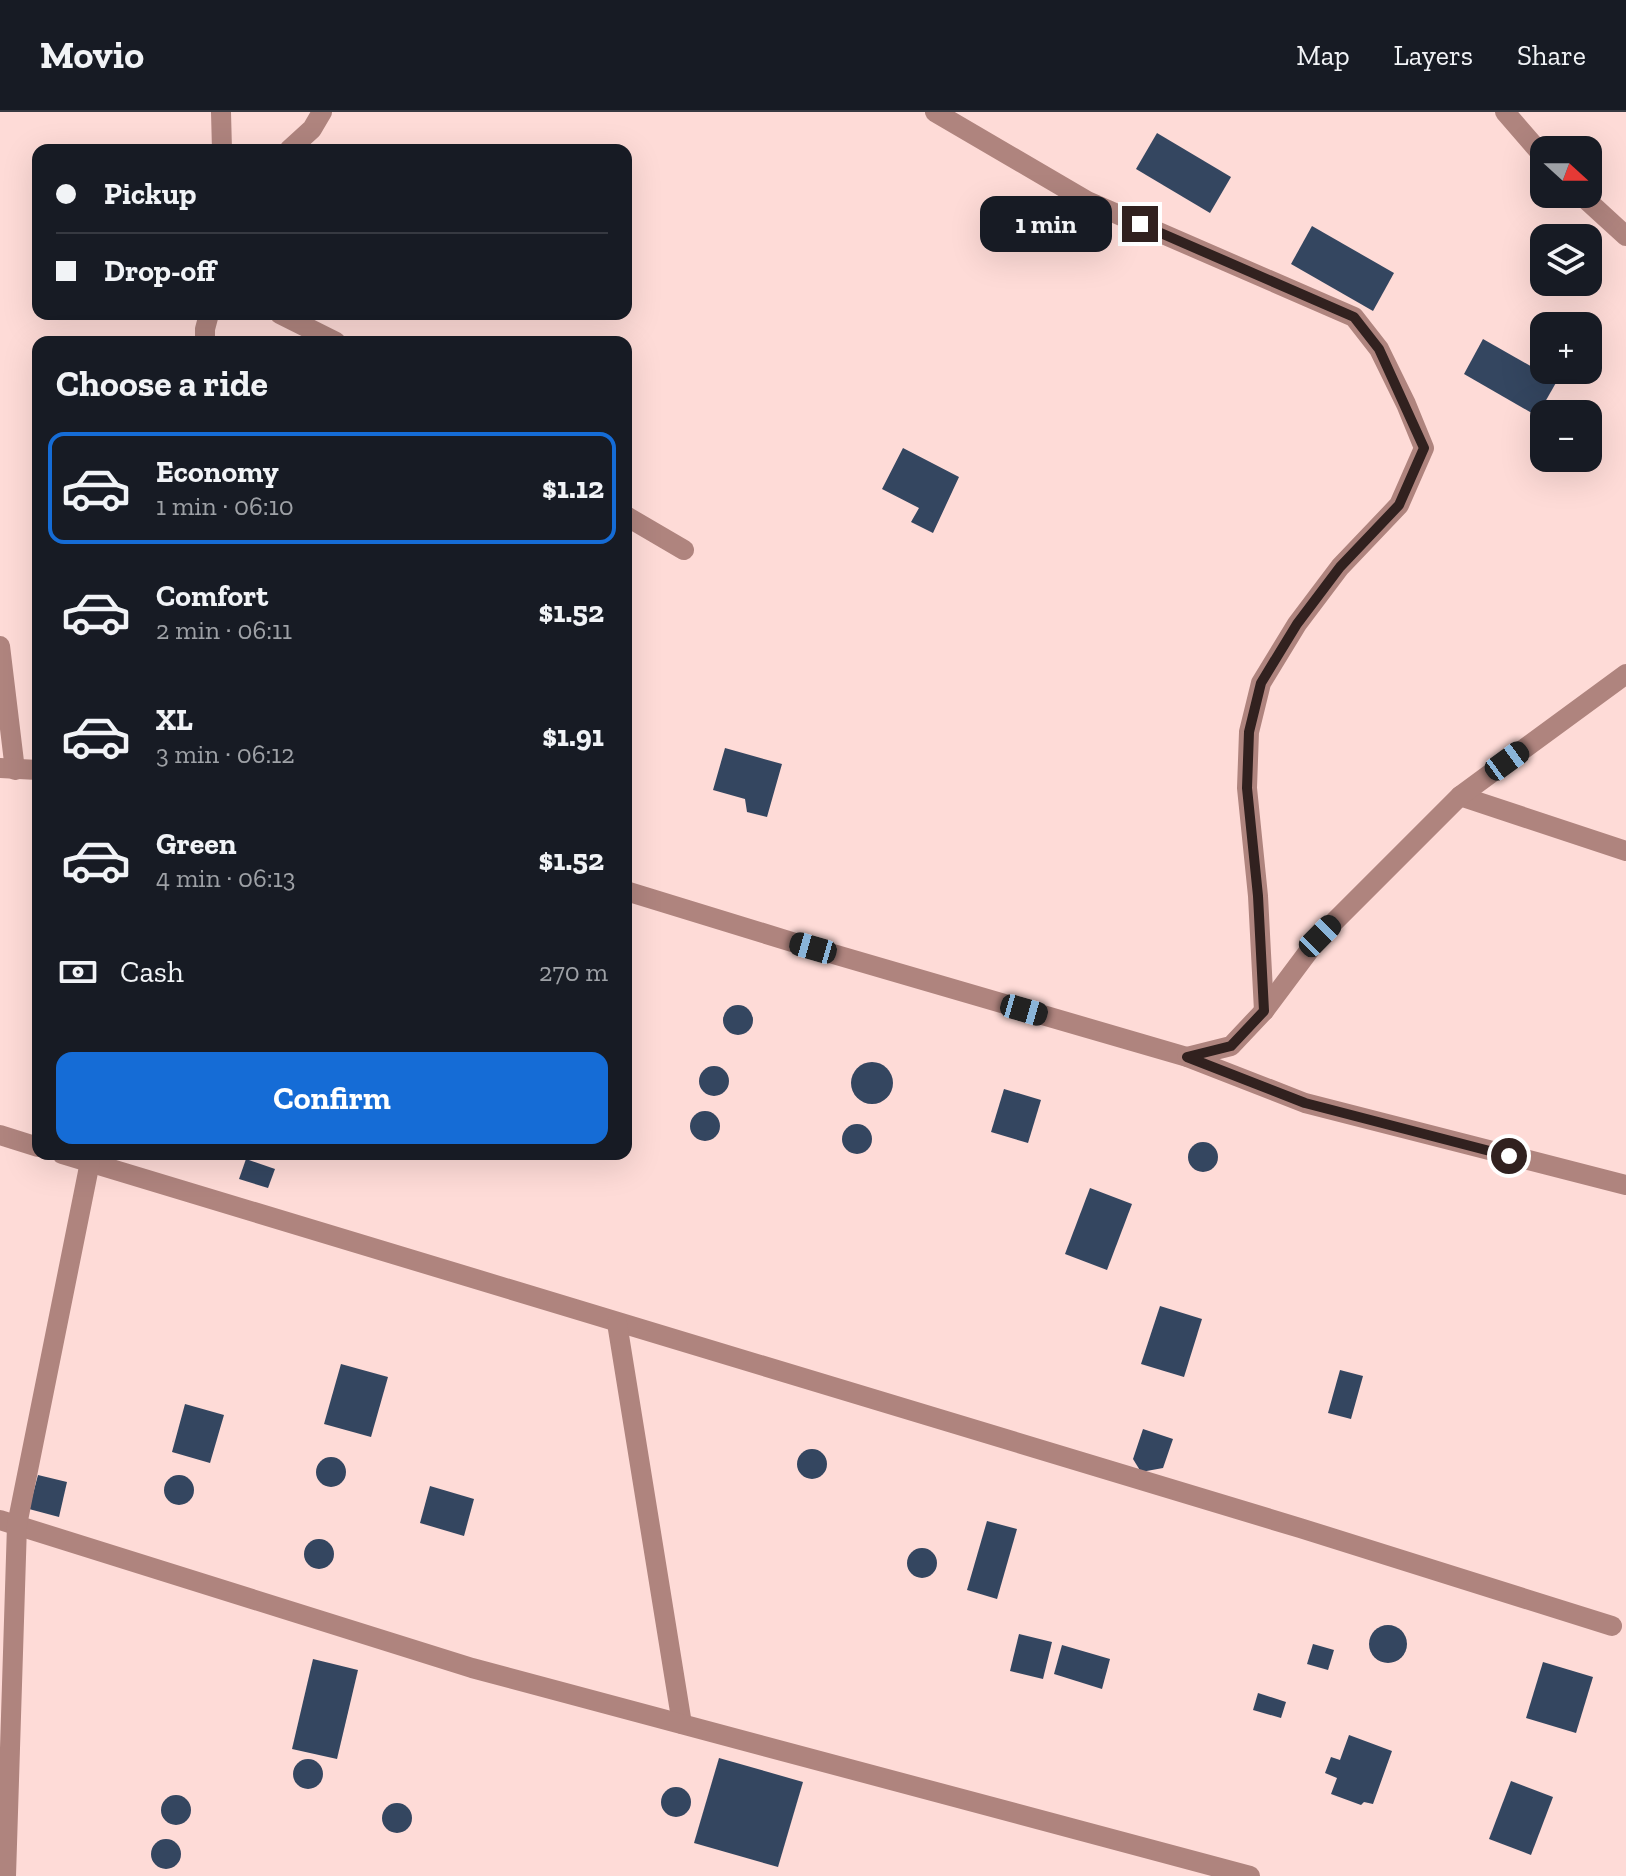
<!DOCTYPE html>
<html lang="en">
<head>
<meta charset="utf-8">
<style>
	body { margin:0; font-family:"Zilla Slab",serif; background:#20242c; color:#f1f3f6; height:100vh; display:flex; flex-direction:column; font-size:30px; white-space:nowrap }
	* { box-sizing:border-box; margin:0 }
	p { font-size:26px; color:#9ea1a6 }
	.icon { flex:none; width:44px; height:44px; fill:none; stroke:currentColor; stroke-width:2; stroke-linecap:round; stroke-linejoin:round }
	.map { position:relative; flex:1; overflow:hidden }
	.side { position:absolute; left:32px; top:224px; width:600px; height:824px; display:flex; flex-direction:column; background:#171b24; border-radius:16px; box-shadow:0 8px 32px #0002 }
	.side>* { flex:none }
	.hud { position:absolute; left:32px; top:32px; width:600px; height:176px; border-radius:16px; box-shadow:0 8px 32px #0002; display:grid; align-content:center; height:176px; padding:0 24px; background:#171b24 }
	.needle { width:52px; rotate:111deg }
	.fabs { position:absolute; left:1530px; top:24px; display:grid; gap:16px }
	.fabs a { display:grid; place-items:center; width:72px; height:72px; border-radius:16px; background:#171b24; box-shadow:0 8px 32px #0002; font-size:40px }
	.end { position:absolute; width:36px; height:36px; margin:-18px; border:10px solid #31211f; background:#fff; box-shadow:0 0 0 4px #fff }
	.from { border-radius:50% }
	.bubble { position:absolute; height:56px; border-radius:16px; background:#171b24; box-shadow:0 8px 32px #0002; font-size:26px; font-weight:800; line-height:56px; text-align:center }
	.car { position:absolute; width:24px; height:48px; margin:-24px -12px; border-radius:10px; box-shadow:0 0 6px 2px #0007; background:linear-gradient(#222 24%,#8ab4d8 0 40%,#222 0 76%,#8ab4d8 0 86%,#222 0) }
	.hud b { display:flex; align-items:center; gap:28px; height:76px; font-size:30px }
	.hud b+b { border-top:2px solid #363941 }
	.hud i { width:20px; height:20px; background:#f1f3f6 }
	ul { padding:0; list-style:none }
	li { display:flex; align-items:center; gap:24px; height:112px; margin:0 16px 12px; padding:0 8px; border:4px solid transparent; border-radius:16px }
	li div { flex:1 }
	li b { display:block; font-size:30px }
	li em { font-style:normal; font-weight:800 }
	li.active { border-color:#156cd6 }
	li>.icon { width:72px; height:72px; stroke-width:1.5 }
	h2 { padding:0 24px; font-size:36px; line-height:96px }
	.pay { display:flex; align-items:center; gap:20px; height:88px; padding:0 24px; font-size:30px }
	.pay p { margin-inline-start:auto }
	.cta { display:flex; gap:16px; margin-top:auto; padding:16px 24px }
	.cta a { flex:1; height:92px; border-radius:16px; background:#156cd6; color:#fff; font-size:32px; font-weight:800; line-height:92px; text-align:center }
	header { display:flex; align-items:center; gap:48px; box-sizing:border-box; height:112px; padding:0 40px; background:#171b24; border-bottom:2px solid #363941 }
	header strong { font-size:38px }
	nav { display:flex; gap:44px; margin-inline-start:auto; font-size:28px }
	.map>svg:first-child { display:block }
	.building { fill:#344660 }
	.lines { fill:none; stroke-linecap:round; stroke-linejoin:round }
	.street { stroke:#af847e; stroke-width:20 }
	.route { stroke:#31211f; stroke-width:10 }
</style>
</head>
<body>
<header>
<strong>Movio</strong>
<nav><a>Map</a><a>Layers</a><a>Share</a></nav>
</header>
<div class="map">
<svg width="1626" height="1764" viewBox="0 0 1626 1764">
	<rect width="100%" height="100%" fill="#fedbd7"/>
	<g class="building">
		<path d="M 1157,21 L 1231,65 L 1210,101 L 1136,57 Z"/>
		<path d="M 1312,114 L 1394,161 L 1373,199 L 1291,152 Z"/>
		<path d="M 1483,227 L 1557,269 L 1537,304 L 1464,262 Z"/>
		<path d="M 903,336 L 959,365 L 933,421 L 911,410 L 919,396 L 882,377 Z"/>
		<path d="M 725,636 L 782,652 L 767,705 L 747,700 L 745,687 L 713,678 Z"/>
		<circle cx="738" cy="908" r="15"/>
		<circle cx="872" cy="971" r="21"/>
		<circle cx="714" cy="969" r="15"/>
		<path d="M 1004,977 L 1041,988 L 1028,1031 L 991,1020 Z"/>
		<circle cx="705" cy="1014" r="15"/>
		<circle cx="857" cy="1027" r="15"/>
		<circle cx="1203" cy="1045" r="15"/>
		<path d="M 246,1047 L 275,1057 L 268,1076 L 239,1067 Z"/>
		<path d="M 1090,1076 L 1132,1092 L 1107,1158 L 1065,1142 Z"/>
		<path d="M 1160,1194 L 1202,1207 L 1184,1265 L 1141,1252 Z"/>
		<path d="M 341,1252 L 388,1265 L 371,1325 L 324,1312 Z"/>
		<path d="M 1340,1258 L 1363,1264 L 1351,1307 L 1328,1301 Z"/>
		<path d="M 185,1292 L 224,1303 L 210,1351 L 172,1340 Z"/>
		<path d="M 1143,1317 L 1173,1327 L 1163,1356 L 1141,1360 L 1133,1347 Z"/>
		<circle cx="812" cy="1352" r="15"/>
		<circle cx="331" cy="1360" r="15"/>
		<circle cx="179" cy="1378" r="15"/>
		<path d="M 38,1363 L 67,1370 L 59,1405 L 29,1397 Z"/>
		<path d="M 430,1374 L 474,1387 L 464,1424 L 420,1411 Z"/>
		<path d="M 987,1409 L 1017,1417 L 997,1487 L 967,1478 Z"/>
		<circle cx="319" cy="1442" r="15"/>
		<circle cx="922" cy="1451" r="15"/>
		<circle cx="1388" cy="1532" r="19"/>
		<path d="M 1019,1522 L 1052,1530 L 1043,1567 L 1010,1559 Z"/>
		<path d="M 1313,1532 L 1334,1538 L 1328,1558 L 1307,1552 Z"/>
		<path d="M 1062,1533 L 1110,1547 L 1102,1577 L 1054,1562 Z"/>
		<path d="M 313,1547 L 358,1558 L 337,1647 L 292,1637 Z"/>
		<path d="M 1543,1550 L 1593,1565 L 1576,1621 L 1526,1606 Z"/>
		<path d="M 1258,1581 L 1286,1590 L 1281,1606 L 1253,1598 Z"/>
		<path d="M 1349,1623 L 1392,1639 L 1373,1692 L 1364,1690 L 1361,1693 L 1331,1682 L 1337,1666 L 1325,1661 L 1331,1645 L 1340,1648 Z"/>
		<path d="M 719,1646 L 803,1670 L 778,1755 L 694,1731 Z"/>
		<circle cx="308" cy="1662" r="15"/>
		<path d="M 1511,1669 L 1553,1685 L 1531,1743 L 1489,1727 Z"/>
		<circle cx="676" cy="1690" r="15"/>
		<circle cx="176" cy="1698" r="15"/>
		<circle cx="397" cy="1706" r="15"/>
		<circle cx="166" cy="1742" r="15"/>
	</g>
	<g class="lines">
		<g class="street">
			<path d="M 221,0 L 222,38"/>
			<path d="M 935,0 L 1087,89 L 1354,205 L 1379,237 L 1406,292 L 1424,336 L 1399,393 L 1340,455 L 1297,512 L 1261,571 L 1249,620 L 1247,676 L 1258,784 L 1264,899"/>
			<path d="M 1505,0 L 1544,45"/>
			<path d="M 289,38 L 312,17 L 322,0"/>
			<path d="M 1580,82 L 1626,124"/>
			<path d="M 280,202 L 336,230"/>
			<path d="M 205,230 L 205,217 L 209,202"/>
			<path d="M 626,404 L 684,438"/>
			<path d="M 0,534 L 15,658"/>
			<path d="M 0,656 L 38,658"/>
			<path d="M 1460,684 L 1626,739"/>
			<path d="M 626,779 L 792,830 L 1187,945 L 1305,991 L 1626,1073"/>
			<path d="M 1187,945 L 1231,934 L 1264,899 L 1320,824 L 1460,684 L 1626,562"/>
			<path d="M 0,1023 L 38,1035"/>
			<path d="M 62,1042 L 1300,1416 L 1612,1514"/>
			<path d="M 617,1211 L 682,1612"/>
			<path d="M 0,1408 L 472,1556 L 1250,1764"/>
			<path d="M 6,1764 L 17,1413 L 90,1050"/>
		</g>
	</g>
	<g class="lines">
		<path class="route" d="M 1140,112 L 1354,205 L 1379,237 L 1424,336 L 1399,393 L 1340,455 L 1297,512 L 1261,571 L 1249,620 L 1247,676 L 1258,784 L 1264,899 L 1231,934 L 1187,945 L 1305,991 L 1509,1044"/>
	</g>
</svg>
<div class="fabs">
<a><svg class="needle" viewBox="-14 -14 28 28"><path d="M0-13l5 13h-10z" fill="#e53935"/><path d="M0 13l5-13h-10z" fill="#9ea1a6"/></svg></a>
<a><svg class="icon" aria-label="layers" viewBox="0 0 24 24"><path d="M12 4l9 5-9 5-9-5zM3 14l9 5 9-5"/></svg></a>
<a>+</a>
<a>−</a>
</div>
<i class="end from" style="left:1509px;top:1044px"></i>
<i class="end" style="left:1140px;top:112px"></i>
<div class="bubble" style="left:980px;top:84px;width:132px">1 min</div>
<i class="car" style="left:1507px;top:649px;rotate:54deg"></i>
<i class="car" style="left:1320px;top:824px;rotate:45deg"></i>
<i class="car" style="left:813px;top:836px;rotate:286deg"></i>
<i class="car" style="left:1024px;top:898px;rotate:106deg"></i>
<div class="hud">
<b><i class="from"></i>Pickup</b>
<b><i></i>Drop-off</b>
</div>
<section class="side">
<h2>Choose a ride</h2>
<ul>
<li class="active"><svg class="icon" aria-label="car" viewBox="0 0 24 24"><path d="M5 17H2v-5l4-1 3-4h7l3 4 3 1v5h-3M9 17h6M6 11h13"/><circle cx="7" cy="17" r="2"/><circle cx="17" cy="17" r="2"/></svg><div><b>Economy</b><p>1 min · 06:10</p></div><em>$1.12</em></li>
<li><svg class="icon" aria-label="car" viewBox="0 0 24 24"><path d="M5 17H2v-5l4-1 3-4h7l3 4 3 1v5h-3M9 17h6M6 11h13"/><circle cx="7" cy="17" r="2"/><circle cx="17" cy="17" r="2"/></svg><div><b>Comfort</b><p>2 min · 06:11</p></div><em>$1.52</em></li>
<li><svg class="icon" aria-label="car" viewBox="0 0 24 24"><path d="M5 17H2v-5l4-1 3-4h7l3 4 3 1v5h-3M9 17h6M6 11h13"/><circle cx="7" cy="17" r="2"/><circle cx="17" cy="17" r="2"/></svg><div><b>XL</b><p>3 min · 06:12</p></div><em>$1.91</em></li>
<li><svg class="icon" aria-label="car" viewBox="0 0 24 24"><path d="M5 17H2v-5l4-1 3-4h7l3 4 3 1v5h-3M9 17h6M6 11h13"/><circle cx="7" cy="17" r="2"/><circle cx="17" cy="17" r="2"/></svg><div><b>Green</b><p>4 min · 06:13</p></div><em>$1.52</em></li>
</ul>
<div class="pay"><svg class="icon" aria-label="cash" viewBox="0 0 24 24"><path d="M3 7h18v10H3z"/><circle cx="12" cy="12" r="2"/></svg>Cash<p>270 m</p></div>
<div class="cta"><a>Confirm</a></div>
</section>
</div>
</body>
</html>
